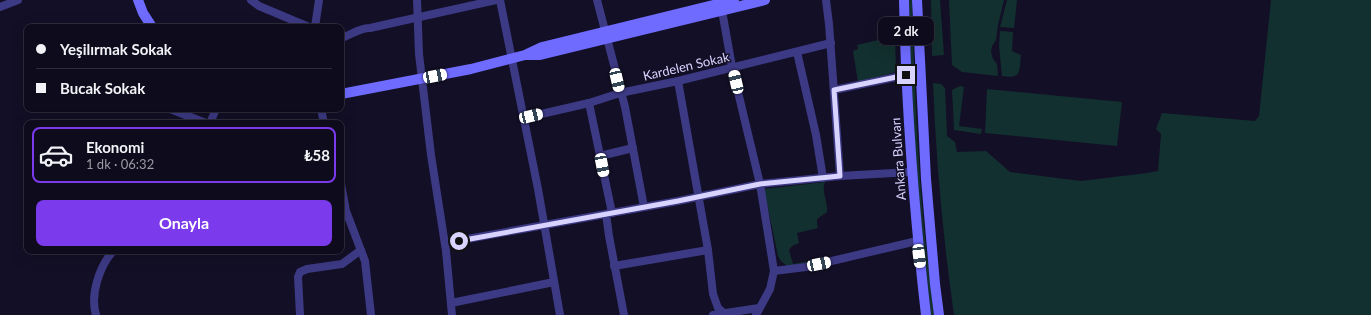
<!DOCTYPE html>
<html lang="tr">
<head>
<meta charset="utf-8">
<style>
	body { margin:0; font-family:Lato,sans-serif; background:#1c1929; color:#f1f3f6; height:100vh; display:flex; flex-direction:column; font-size:15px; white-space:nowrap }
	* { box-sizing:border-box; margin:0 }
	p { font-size:13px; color:#9b9ba3 }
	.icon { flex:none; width:22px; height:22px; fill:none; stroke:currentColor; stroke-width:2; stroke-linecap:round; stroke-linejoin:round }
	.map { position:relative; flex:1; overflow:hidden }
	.sheet { position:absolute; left:24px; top:120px; width:320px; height:134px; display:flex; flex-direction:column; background:#0e0b1c; border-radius:8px; box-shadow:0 4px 16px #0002,0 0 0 1px #2e2b3b }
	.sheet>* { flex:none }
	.guide { position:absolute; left:24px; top:24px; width:320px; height:88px; border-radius:8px; box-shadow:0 4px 16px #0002,0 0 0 1px #2e2b3b; display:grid; align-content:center; height:88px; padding:0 12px; background:#0e0b1c }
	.end { position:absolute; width:18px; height:18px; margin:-9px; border:5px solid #d9d4ff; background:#111; box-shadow:0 0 0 2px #111 }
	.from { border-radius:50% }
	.bubble { position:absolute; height:28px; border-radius:8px; background:#0e0b1c; box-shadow:0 4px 16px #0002,0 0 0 1px #2e2b3b; font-size:13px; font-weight:700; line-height:28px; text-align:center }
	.car { position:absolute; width:12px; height:24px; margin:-12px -6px; border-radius:5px; box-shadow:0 0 3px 1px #0007; background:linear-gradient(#fff 24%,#345 0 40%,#fff 0 76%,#345 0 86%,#fff 0) }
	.guide b { display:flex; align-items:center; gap:14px; height:38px; font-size:15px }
	.guide b+b { border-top:1px solid #2e2b3b }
	.guide i { width:10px; height:10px; background:#f1f3f6 }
	ul { padding:7px 0 0; list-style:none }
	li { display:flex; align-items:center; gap:12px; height:56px; margin:0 8px 6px; padding:0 4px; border:2px solid #2e2b3b; border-radius:8px }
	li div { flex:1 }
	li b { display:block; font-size:15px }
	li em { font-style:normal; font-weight:700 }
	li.selected { border-color:#7c3aed }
	li>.icon { width:36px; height:36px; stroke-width:1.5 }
	.primary-button { display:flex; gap:8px; margin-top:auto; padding:8px 12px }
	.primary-button a { flex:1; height:46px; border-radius:8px; background:#7c3aed; color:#fff; font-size:16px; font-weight:700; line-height:46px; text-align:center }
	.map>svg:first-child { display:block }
	.green { fill:#12302f }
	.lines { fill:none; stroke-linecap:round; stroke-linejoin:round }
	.street { stroke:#3d3a85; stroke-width:8 }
	.secondary { stroke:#6f6bff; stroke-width:10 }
	.route { stroke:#d9d4ff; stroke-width:5 }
	.labels { text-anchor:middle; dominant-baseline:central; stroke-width:3; stroke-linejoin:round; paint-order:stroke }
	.street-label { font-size:13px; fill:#d9d4ff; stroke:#130f26 }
</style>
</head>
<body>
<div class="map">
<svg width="1371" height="315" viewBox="0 0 1371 315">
	<rect width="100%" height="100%" fill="#130f26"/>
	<g class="green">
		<path d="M 909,0 L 912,0 C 914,76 917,152 924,227 C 927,257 931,286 934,315 L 931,315 C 919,210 910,105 909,0 Z"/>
		<path d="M 931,0 L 940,0 L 944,55 L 932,56 Z"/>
		<path d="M 949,0 L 1004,0 L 998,25 L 996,40 L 992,46 L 991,52 L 993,59 L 997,64 L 998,76 L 962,72 L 952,65 Z"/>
		<path d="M 1007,0 L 1017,0 L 1014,28 L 1000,27 Z"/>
		<path d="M 1271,0 L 1371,0 L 1371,315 L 954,315 C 943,238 936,161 933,83 L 941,84 L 945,88 L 947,136 L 955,142 L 957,152 L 986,151 L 1010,172 L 1081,181 L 1147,173 L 1158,171 L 1161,134 L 1156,129 L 1162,113 L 1255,121 L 1259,116 Z"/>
		<path d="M 1000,31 L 1013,32 L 1012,51 L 1021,55 C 1019,72 1022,79 1002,76 L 999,46 Z"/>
		<path d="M 895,36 L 896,72 L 858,82 L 853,51 L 858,49 L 857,45 Z"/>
		<path d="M 960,86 L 964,87 L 959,126 L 982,129 L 981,134 L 954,130 L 952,90 Z"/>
		<path d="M 987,89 L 1122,102 L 1117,146 L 985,133 Z"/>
		<path d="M 825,182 C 821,190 828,202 827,212 L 817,219 L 817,223 L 818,228 L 797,233 L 799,243 L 792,246 L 789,250 L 793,264 L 825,258 L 826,260 L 787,266 L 781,261 L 778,256 L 764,189 Z"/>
	</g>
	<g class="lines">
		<g class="street">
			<path d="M 251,0 L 259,6 L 309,27"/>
			<path d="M 417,0 L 419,54 L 431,155 L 446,251 L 452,315"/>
			<path d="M 500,0 L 538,189 L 560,315"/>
			<path d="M 597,0 L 625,107 L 644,207"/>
			<path d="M 826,0 L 829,24 L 840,176"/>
			<path d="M 721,5 L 732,67 L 760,184 L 774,271 L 770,289 L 756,315"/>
			<path d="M 0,7 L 18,0"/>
			<path d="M 315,27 L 319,0"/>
			<path d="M 341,38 C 351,35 359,28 370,28 L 496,0"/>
			<path d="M 797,52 L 816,135 L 823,178"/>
			<path d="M 678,81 L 708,250 L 713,294 L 718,308 L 724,313"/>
			<path d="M 834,90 L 906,75"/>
			<path d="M 589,103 L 612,213"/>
			<path d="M 170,109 L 206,123"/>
			<path d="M 321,109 L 324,123"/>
			<path d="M 524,118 L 589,103 L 620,93 L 678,81 L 831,43"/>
			<path d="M 210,123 L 216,109"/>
			<path d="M 600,156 L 633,148"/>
			<path d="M 341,184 L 346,211 L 365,261 L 371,315"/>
			<path d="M 606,214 L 609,236 L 624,315"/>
			<path d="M 445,243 L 678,201 L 760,184 L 840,176 L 911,172"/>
			<path d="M 614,266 L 708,250"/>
			<path d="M 774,271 L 806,267 L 917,241"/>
			<path d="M 451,303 L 554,282"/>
			<path d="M 96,315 C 90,295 99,267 113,251"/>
			<path d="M 300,315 L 298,277 L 300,272 L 307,269 L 342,264 L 361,250"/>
			<path d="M 713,315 L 759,308"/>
		</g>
		<g class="secondary">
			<path d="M 138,0 L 143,13 L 152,27"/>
			<path d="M 904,0 C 906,106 914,210 926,315"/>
			<path d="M 917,0 L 926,179 L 935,284 L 939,315"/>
			<path d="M 527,54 L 542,47 L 734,0"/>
			<path d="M 341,94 L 471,69 L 525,55 L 540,55 L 765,0"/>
		</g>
	</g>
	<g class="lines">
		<path class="route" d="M 459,241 L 678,201 L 760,184 L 840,176 L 834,90 L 906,75"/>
	</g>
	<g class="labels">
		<g class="street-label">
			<text transform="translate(686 66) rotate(-13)">Kardelen Sokak</text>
			<text transform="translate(898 159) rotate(-94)">Ankara Bulvarı</text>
		</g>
	</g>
</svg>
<i class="end from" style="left:459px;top:241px"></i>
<i class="end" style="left:906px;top:75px"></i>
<div class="bubble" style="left:878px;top:17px;width:56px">2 dk</div>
<i class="car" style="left:435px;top:76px;rotate:79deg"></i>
<i class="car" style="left:617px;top:80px;rotate:167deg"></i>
<i class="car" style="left:736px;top:82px;rotate:347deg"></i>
<i class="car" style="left:531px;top:116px;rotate:77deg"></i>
<i class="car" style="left:602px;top:165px;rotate:169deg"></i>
<i class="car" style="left:919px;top:256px;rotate:173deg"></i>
<i class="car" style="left:819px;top:264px;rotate:78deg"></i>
<div class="guide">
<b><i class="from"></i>Yeşilırmak Sokak</b>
<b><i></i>Bucak Sokak</b>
</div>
<section class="sheet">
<ul>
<li class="selected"><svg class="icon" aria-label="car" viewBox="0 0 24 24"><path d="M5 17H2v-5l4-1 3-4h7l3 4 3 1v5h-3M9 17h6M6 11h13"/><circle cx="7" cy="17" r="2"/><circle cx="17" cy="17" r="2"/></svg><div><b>Ekonomi</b><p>1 dk · 06:32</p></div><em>₺58</em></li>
</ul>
<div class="primary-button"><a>Onayla</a></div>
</section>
</div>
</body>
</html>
